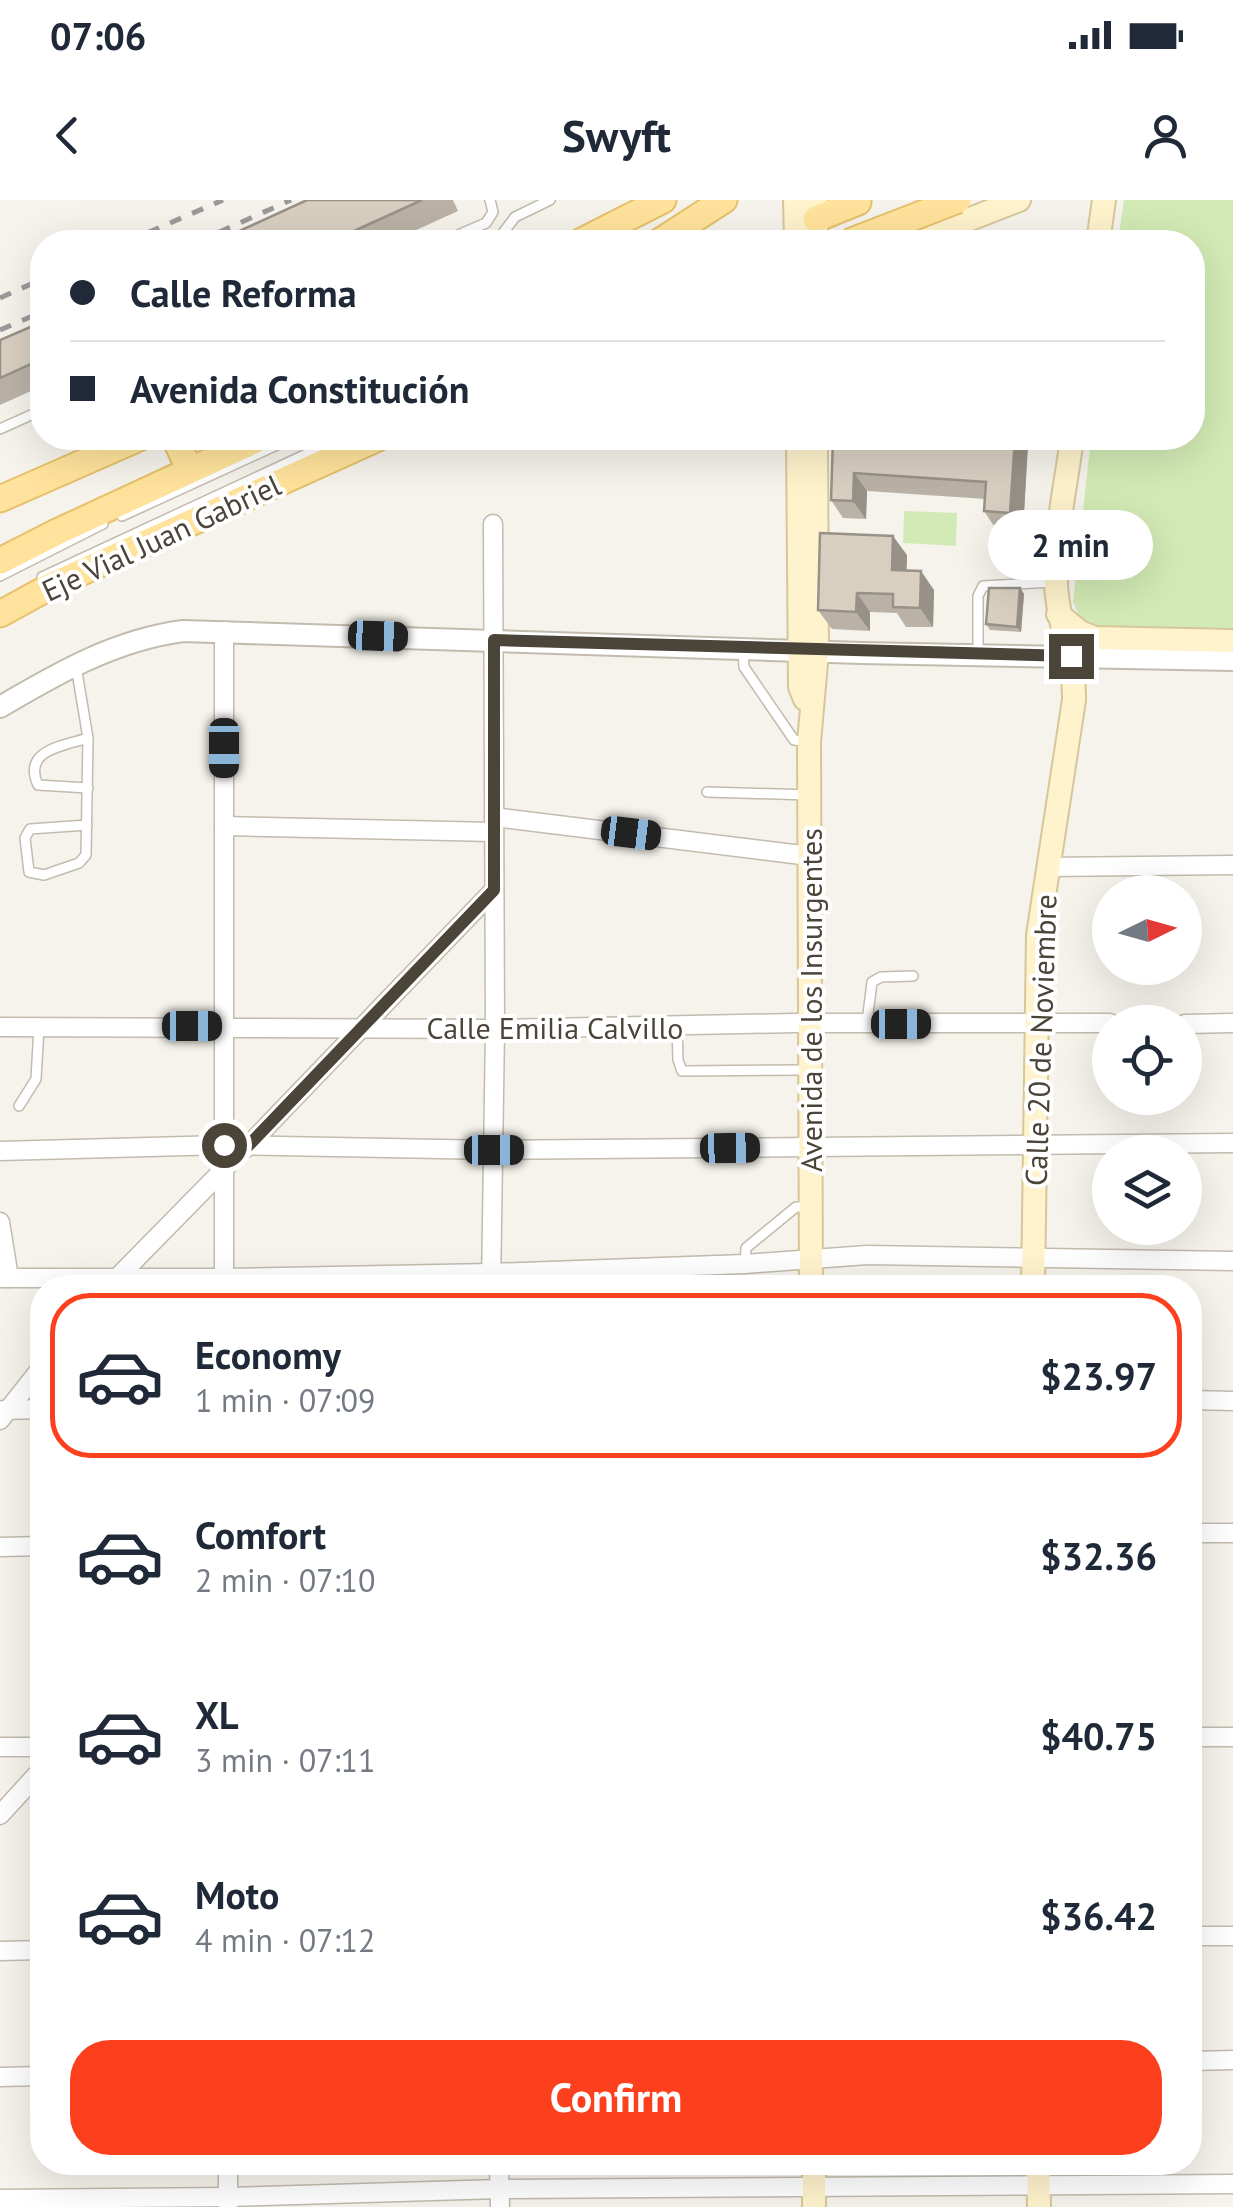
<!DOCTYPE html>
<html lang="en">
<head>
<meta charset="utf-8">
<style>
	body { margin:0; font-family:"PT Sans",sans-serif; background:#f6f6f7; color:#1f2937; height:100vh; display:flex; flex-direction:column; font-size:38px; white-space:nowrap }
	* { box-sizing:border-box; margin:0 }
	p { font-size:32px; color:#747a83 }
	.icon { flex:none; width:55px; height:55px; fill:none; stroke:currentColor; stroke-width:2; stroke-linecap:round; stroke-linejoin:round }
	.map { position:relative; flex:1; overflow:hidden }
	.sheet { position:absolute; left:30px; top:1075px; width:1172px; height:900px; display:flex; flex-direction:column; background:#fff; border-radius:40px; box-shadow:0 10px 40px #0002 }
	.sheet>* { flex:none }
	.top-card { position:absolute; left:30px; top:30px; width:1175px; height:220px; border-radius:40px; box-shadow:0 10px 40px #0002; display:grid; align-content:center; height:220px; padding:0 40px; background:#fff }
	.needle { width:65px; rotate:85deg }
	.fabs { position:absolute; left:1092px; top:675px; display:grid; gap:20px }
	.fabs a { display:grid; place-items:center; width:110px; height:110px; border-radius:50%; background:#fff; box-shadow:0 10px 40px #0002; font-size:50px }
	.end { position:absolute; width:45px; height:45px; margin:-22px; border:12px solid #4b4439; background:#fff; box-shadow:0 0 0 5px #fff }
	.from { border-radius:50% }
	.bubble { position:absolute; height:70px; border-radius:35px; background:#fff; box-shadow:0 10px 40px #0002; font-size:32px; font-weight:600; line-height:70px; text-align:center }
	.car { position:absolute; width:30px; height:60px; margin:-30px -15px; border-radius:12px; box-shadow:0 0 8px 2px #0007; background:linear-gradient(#222 24%,#8ab4d8 0 40%,#222 0 76%,#8ab4d8 0 86%,#222 0) }
	.top-card b { display:flex; align-items:center; gap:35px; height:95px; font-size:38px }
	.top-card b+b { border-top:2px solid #e0e1e3 }
	.top-card i { width:25px; height:25px; background:#1f2937 }
	ul { padding:18px 0 0; list-style:none }
	li { display:flex; align-items:center; gap:30px; height:165px; margin:0 20px 15px; padding:0 20px; border:5px solid transparent; border-radius:40px }
	li div { flex:1 }
	li b { display:block; font-size:38px }
	li em { font-style:normal; font-weight:600 }
	li.active { border-color:#fc3f1d }
	li>.icon { width:90px; height:90px; stroke-width:1.5 }
	.action { display:flex; gap:20px; margin-top:auto; padding:20px 40px }
	.action a { flex:1; height:115px; border-radius:40px; background:#fc3f1d; color:#fff; font-size:40px; font-weight:600; line-height:115px; text-align:center }
	.status { display:flex; justify-content:space-between; align-items:center; height:70px; padding:0 50px; background:#fff; direction:ltr }
	.status svg { height:28px; fill:currentColor }
	header { display:flex; justify-content:space-between; align-items:center; height:130px; padding:0 40px; background:#fff; font-size:45px; font-weight:600 }
	.map>svg:first-child { display:block }
	.green { fill:#d2eab5 }
	.lines { fill:none; stroke-linecap:round; stroke-linejoin:round }
	.service-casing { stroke:#c2bbae; stroke-width:12 }
	.minor-casing { stroke:#c2bbae; stroke-width:21 }
	.tertiary-casing { stroke:#c2bbae; stroke-width:24 }
	.secondary-casing { stroke:#d6c79b; stroke-width:26 }
	.primary-casing { stroke:#e6c16a; stroke-width:29 }
	.service { stroke:#fff; stroke-width:9 }
	.minor { stroke:#fff; stroke-width:18 }
	.tertiary { stroke:#fff; stroke-width:20 }
	.secondary { stroke:#fff3cd; stroke-width:22 }
	.primary { stroke:#ffe39c; stroke-width:25 }
	.rail { stroke:#9a9a9a; stroke-width:5; stroke-dasharray:12 12; stroke-linecap:butt }
	.primary-bridge-casing { stroke:#e6c16a; stroke-width:29; stroke-linecap:butt }
	.primary-bridge { stroke:#ffe39c; stroke-width:25 }
	.wall { fill:#bab2a6 }
	.shaded-wall { fill:#979187 }
	.building { fill:#d8cfc1; stroke:#979187; stroke-width:2.5 }
	.route { stroke:#4b4439; stroke-width:12 }
	.labels { text-anchor:middle; dominant-baseline:central; stroke-width:8; stroke-linejoin:round; paint-order:stroke }
	.street-label { font-size:30px; fill:#4b4439; stroke:#fff }
</style>
</head>
<body>
<div class="status"><b>07:06</b><svg viewBox="0 0 49 12"><path d="M0 12V9h3v3zM5 12V6h3v6zM10 12V3h3v9zM15 12V0h3v12zM26 1h20v11H26zM47 4h2v5h-2z"/></svg></div>
<header><svg class="icon" aria-label="back" viewBox="0 0 24 24"><path d="M15 5l-7 7 7 7"/></svg>Swyft<svg class="icon" aria-label="person" viewBox="0 0 24 24"><circle cx="12" cy="8" r="4"/><path d="M4 21q1-7 8-7t8 7"/></svg></header>
<div class="map">
<svg width="1233" height="2007" viewBox="0 0 1233 2007">
	<rect width="100%" height="100%" fill="#f6f3ec"/>
	<g class="green">
		<path d="M 1124,0 L 1233,0 L 1233,433 L 1105,429 L 1080,417 L 1073,402 L 1091,238 L 1192,238 L 1192,42 L 1118,42 Z"/>
		<path d="M 904,311 L 957,313 L 956,346 L 903,343 Z"/>
	</g>
	<g class="lines">
		<defs>
			<g id="service">
				<path d="M 442,42 L 486,23 L 493,12 L 490,0"/>
				<path d="M 496,42 L 515,17 L 550,0"/>
				<path d="M 0,229 L 42,210"/>
				<path d="M 122,316 L 292,238"/>
				<path d="M 0,376 L 103,324"/>
				<path d="M 42,377 L 341,238"/>
				<path d="M 743,451 L 744,467 L 794,540 L 809,542"/>
				<path d="M 978,453 L 978,396 L 983,386 L 1053,382"/>
				<path d="M 76,466 L 88,538 L 86,655 L 79,663 L 44,675 L 29,672 L 25,638 L 30,629 L 87,625"/>
				<path d="M 88,588 L 38,585 C 22,550 63,546 88,538"/>
				<path d="M 707,592 L 809,595"/>
				<path d="M 867,822 L 872,782 L 881,777 L 913,776"/>
				<path d="M 677,827 L 678,860 L 682,871 L 808,870"/>
				<path d="M 19,906 L 36,879 L 39,827"/>
				<path d="M 745,1064 L 746,1048 L 796,1007 L 809,1007"/>
			</g>
			<g id="minor">
				<path d="M 224,431 L 224,1088"/>
				<path d="M 494,617 L 810,656"/>
				<path d="M 224,626 L 494,632"/>
				<path d="M 1048,667 L 1233,665"/>
				<path d="M 1185,824 L 1233,823"/>
				<path d="M 0,827 L 495,829 L 794,823 L 1110,823"/>
				<path d="M 246,948 L 494,690"/>
				<path d="M 0,951 L 223,945 L 494,950 L 1233,943"/>
				<path d="M 0,1022 L 9,1078"/>
				<path d="M 0,1078 L 224,1078 L 491,1073 L 745,1064 L 867,1055 L 1233,1061"/>
				<path d="M 115,1080 L 227,966"/>
				<path d="M 491,1088 L 495,829 L 493,324"/>
				<path d="M 1190,1200 L 1233,1201"/>
				<path d="M 3,1210 L 42,1209"/>
				<path d="M 0,1220 L 42,1167"/>
				<path d="M 1190,1333 L 1233,1333"/>
				<path d="M 0,1347 L 42,1346"/>
				<path d="M 1190,1537 L 1233,1537"/>
				<path d="M 0,1547 L 42,1547"/>
				<path d="M 0,1615 L 42,1569"/>
				<path d="M 1190,1736 L 1233,1736"/>
				<path d="M 0,1751 L 42,1750"/>
				<path d="M 1190,1861 L 1233,1860"/>
				<path d="M 0,1877 L 42,1876"/>
				<path d="M 228,1962 L 228,2007"/>
				<path d="M 499,1962 L 500,2007"/>
				<path d="M 0,1999 L 228,1997 L 500,1989 L 1233,1984"/>
			</g>
			<path id="tertiary" d="M 0,507 C 58,473 115,440 183,431 L 861,453 L 1233,460"/>
			<g id="secondary">
				<path d="M 795,0 L 796,42"/>
				<path d="M 816,42 L 816,0"/>
				<path d="M 911,42 L 1019,0"/>
				<path d="M 1098,42 L 1104,0"/>
				<path d="M 798,238 L 800,487 L 805,499"/>
				<path d="M 1058,414 L 1080,432 L 1095,438 L 1233,441"/>
				<path d="M 811,1088 L 809,542 L 817,452 L 816,238"/>
				<path d="M 1033,1088 L 1038,735 L 1074,500 C 1075,460 1058,425 1056,385 C 1054,336 1066,286 1072,238"/>
				<path d="M 814,1962 L 814,2007"/>
				<path d="M 1038,1962 L 1039,2007"/>
			</g>
			<g id="primary">
				<path d="M 816,19 L 858,2"/>
				<path d="M 580,42 L 663,0"/>
				<path d="M 659,42 L 724,0"/>
				<path d="M 175,238 L 189,269"/>
				<path d="M 0,299 L 139,238"/>
				<path d="M 0,361 L 57,332 L 260,238"/>
				<path d="M 0,414 L 51,386 L 378,238"/>
			</g>
		</defs>
		<use href="#service" class="service-casing"/>
		<use href="#minor" class="minor-casing"/>
		<use href="#tertiary" class="tertiary-casing"/>
		<use href="#secondary" class="secondary-casing"/>
		<use href="#primary" class="primary-casing"/>
		<use href="#service" class="service"/>
		<use href="#minor" class="minor"/>
		<use href="#tertiary" class="tertiary"/>
		<use href="#secondary" class="secondary"/>
		<use href="#primary" class="primary"/>
		<g class="rail">
			<path d="M 126,42 L 223,0"/>
			<path d="M 197,42 L 291,0"/>
			<path d="M 0,98 L 42,79"/>
			<path d="M 0,130 L 42,112"/>
		</g>
		<defs>
			<path id="primary-bridge" d="M 849,42 L 958,0"/>
		</defs>
		<use href="#primary-bridge" class="primary-bridge-casing"/>
		<use href="#primary-bridge" class="primary-bridge"/>
	</g>
	<g class="wall">
		<path d="M 307,0 L 453,0 L 458,11 L 390,42 L 226,42 Z"/>
		<path d="M 42,122 L 42,186 L 0,205 L 0,140 Z"/>
		<path d="M 833,238 L 1028,244 L 1023,331 L 996,329 L 984,311 L 985,299 L 867,291 L 866,319 L 843,318 L 831,300 Z"/>
		<path d="M 907,355 L 906,370 L 934,390 L 933,427 L 906,427 L 897,413 L 870,412 L 870,431 L 832,429 L 818,410 Z"/>
		<path d="M 1020,388 L 1024,394 L 1021,432 L 990,430 L 986,424 Z"/>
	</g>
	<g class="shaded-wall">
		<path d="M 1015,238 L 1024,238 L 1028,244 L 1023,331 L 1010,313 Z"/>
		<path d="M 854,273 L 867,291 L 866,319 L 853,301 Z"/>
		<path d="M 893,336 L 907,355 L 906,389 L 892,370 Z"/>
		<path d="M 921,371 L 934,390 L 933,427 L 920,408 Z"/>
		<path d="M 1020,388 L 1024,394 L 1021,432 L 1017,427 Z"/>
		<path d="M 857,393 L 870,412 L 870,431 L 856,412 Z"/>
	</g>
	<g class="building">
		<path d="M 307,0 L 422,0 L 330,42 L 226,42 L 224,38 Z"/>
		<path d="M 42,122 L 42,159 L 0,178 L 0,140 Z"/>
		<path d="M 833,238 L 960,238 L 998,240 L 998,238 L 1015,238 L 1010,313 L 984,311 L 986,282 L 854,273 L 853,301 L 831,300 Z"/>
		<path d="M 820,333 L 893,336 L 892,370 L 921,371 L 920,408 L 893,407 L 893,394 L 857,393 L 856,412 L 818,410 Z"/>
		<path d="M 989,388 L 1020,388 L 1017,427 L 986,424 Z"/>
	</g>
	<g class="lines">
		<path class="route" d="M 224,945 L 248,946 L 494,690 L 494,440 L 1071,456"/>
	</g>
	<g class="labels">
		<g class="street-label">
			<text transform="translate(161 337) rotate(-25)">Eje Vial Juan Gabriel</text>
			<text transform="translate(810 800) rotate(-90)">Avenida de los Insurgentes</text>
			<text x="555" y="827">Calle Emilia Calvillo</text>
			<text transform="translate(1040 840) rotate(-88)">Calle 20 de Noviembre</text>
		</g>
	</g>
</svg>
<div class="fabs">
<a><svg class="needle" viewBox="-14 -14 28 28"><path d="M0-13l5 13h-10z" fill="#e53935"/><path d="M0 13l5-13h-10z" fill="#747a83"/></svg></a>
<a><svg class="icon" aria-label="locate" viewBox="0 0 24 24"><circle cx="12" cy="12" r="6"/><path d="M12 2v4M12 18v4M2 12h4M18 12h4"/></svg></a>
<a><svg class="icon" aria-label="layers" viewBox="0 0 24 24"><path d="M12 4l9 5-9 5-9-5zM3 14l9 5 9-5"/></svg></a>
</div>
<i class="end from" style="left:224px;top:945px"></i>
<i class="end" style="left:1071px;top:456px"></i>
<div class="bubble" style="left:988px;top:310px;width:165px">2 min</div>
<i class="car" style="left:378px;top:436px;rotate:92deg"></i>
<i class="car" style="left:224px;top:548px;rotate:180deg"></i>
<i class="car" style="left:631px;top:633px;rotate:97deg"></i>
<i class="car" style="left:901px;top:824px;rotate:90deg"></i>
<i class="car" style="left:192px;top:826px;rotate:90deg"></i>
<i class="car" style="left:730px;top:948px;rotate:89deg"></i>
<i class="car" style="left:494px;top:950px;rotate:90deg"></i>
<div class="top-card">
<b><i class="from"></i>Calle Reforma</b>
<b><i></i>Avenida Constitución</b>
</div>
<section class="sheet">
<ul>
<li class="active"><svg class="icon" aria-label="car" viewBox="0 0 24 24"><path d="M5 17H2v-5l4-1 3-4h7l3 4 3 1v5h-3M9 17h6M6 11h13"/><circle cx="7" cy="17" r="2"/><circle cx="17" cy="17" r="2"/></svg><div><b>Economy</b><p>1 min · 07:09</p></div><em>$23.97</em></li>
<li><svg class="icon" aria-label="car" viewBox="0 0 24 24"><path d="M5 17H2v-5l4-1 3-4h7l3 4 3 1v5h-3M9 17h6M6 11h13"/><circle cx="7" cy="17" r="2"/><circle cx="17" cy="17" r="2"/></svg><div><b>Comfort</b><p>2 min · 07:10</p></div><em>$32.36</em></li>
<li><svg class="icon" aria-label="car" viewBox="0 0 24 24"><path d="M5 17H2v-5l4-1 3-4h7l3 4 3 1v5h-3M9 17h6M6 11h13"/><circle cx="7" cy="17" r="2"/><circle cx="17" cy="17" r="2"/></svg><div><b>XL</b><p>3 min · 07:11</p></div><em>$40.75</em></li>
<li><svg class="icon" aria-label="car" viewBox="0 0 24 24"><path d="M5 17H2v-5l4-1 3-4h7l3 4 3 1v5h-3M9 17h6M6 11h13"/><circle cx="7" cy="17" r="2"/><circle cx="17" cy="17" r="2"/></svg><div><b>Moto</b><p>4 min · 07:12</p></div><em>$36.42</em></li>
</ul>
<div class="action"><a>Confirm</a></div>
</section>
</div>
</body>
</html>
